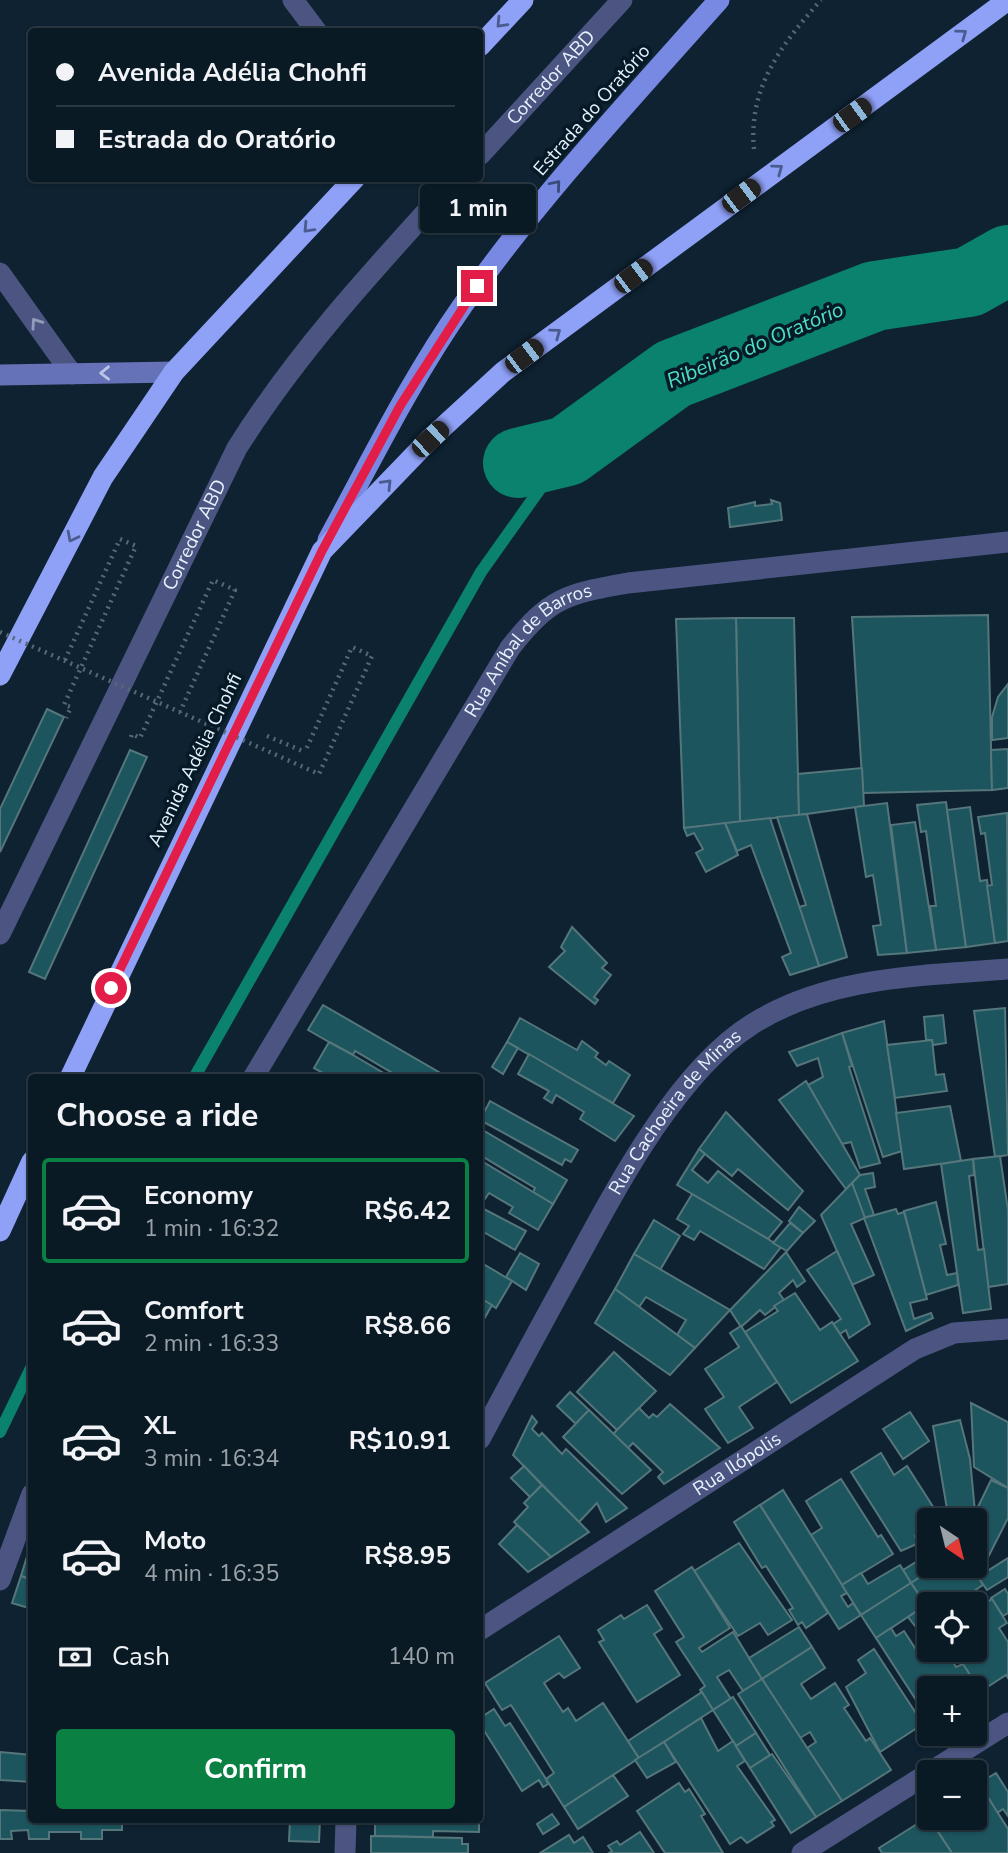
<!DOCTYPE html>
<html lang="en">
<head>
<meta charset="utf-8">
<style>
	body { margin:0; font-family:"Nunito Sans",sans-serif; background:#13232d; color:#f1f3f6; height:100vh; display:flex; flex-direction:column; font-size:26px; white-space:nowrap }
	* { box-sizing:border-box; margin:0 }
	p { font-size:23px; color:#99a1a7 }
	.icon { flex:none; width:38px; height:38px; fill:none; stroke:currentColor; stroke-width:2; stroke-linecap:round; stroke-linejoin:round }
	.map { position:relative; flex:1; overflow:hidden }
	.details { position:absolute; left:28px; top:1074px; width:455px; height:749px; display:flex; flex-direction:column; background:#0a1a25; border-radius:7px; box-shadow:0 2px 5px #0004,0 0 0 2px #2a3842 }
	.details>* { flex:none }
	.banner { position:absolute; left:28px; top:28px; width:455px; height:154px; border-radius:7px; box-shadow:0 2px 5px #0004,0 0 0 2px #2a3842; display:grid; align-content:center; height:154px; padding:0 28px; background:#0a1a25 }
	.needle { width:46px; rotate:145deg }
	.controls { position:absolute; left:917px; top:1508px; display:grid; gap:14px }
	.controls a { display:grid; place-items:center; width:70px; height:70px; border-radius:7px; background:#0a1a25; box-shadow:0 2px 5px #0004,0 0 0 2px #2a3842; font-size:35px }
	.end { position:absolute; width:32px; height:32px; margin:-16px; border:9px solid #e11d48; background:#fff; box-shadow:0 0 0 4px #fff }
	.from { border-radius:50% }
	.bubble { position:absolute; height:49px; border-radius:7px; background:#0a1a25; box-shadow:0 2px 5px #0004,0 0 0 2px #2a3842; font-size:23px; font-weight:700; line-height:49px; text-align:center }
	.car { position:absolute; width:21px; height:42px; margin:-21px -10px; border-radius:9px; box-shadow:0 0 5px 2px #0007; background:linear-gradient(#222 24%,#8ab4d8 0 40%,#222 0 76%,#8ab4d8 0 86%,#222 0) }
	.banner b { display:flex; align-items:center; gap:24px; height:66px; font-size:26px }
	.banner b+b { border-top:2px solid #2a3842 }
	.banner i { width:18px; height:18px; background:#f1f3f6 }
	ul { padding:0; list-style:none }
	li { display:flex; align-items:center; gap:21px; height:105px; margin:0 14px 10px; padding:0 14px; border:4px solid transparent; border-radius:7px }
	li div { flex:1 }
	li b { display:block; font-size:26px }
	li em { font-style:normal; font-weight:700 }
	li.current { border-color:#0b8043 }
	li>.icon { width:63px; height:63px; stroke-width:1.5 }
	h2 { padding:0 28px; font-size:32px; line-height:84px }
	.pay { display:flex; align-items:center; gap:18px; height:77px; padding:0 28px; font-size:26px }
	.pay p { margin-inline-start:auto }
	.primary-button { display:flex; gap:14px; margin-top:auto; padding:14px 28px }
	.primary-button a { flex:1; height:80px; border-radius:7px; background:#0b8043; color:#fff; font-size:28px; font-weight:700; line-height:80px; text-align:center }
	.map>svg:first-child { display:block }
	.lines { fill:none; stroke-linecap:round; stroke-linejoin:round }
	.stream { stroke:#0a826e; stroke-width:12 }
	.river { stroke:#0a826e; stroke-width:70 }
	.building { fill:#1c555e; stroke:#55767b; stroke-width:2 }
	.path { stroke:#566875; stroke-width:4.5; stroke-dasharray:2 5; stroke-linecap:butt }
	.lane { stroke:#4c5581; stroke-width:21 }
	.street { stroke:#4c5581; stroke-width:21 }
	.secondary { stroke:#6572b8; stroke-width:21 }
	.primary { stroke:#7889e3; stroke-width:21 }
	.highway { stroke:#8fa0f7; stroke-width:21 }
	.path-bridge { stroke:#566875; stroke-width:4.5; stroke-dasharray:2 5; stroke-linecap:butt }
	.oneway { stroke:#4a5c8f }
	.oneway2 { stroke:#394b7c }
	.oneway3 { stroke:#919cb8 }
	.oneway4 { stroke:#b8c5e4 }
	.route { stroke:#e11d48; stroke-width:9 }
	.labels { text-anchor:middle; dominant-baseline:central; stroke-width:7; stroke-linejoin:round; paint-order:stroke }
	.street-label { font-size:19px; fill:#e5f2fc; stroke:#051927 }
	.water-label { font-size:21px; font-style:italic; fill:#4fdec0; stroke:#051927 }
</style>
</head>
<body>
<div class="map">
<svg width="1008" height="1853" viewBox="0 0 1008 1853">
	<rect width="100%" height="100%" fill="#0e2231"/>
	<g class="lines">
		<g class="stream">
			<path d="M 194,1078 L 481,572 L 567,451"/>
			<path d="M 0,1432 L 32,1366"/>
		</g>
		<path class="river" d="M 518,463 L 567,451 L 673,374 L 875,296 L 969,282 L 1008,260"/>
	</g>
	<g class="building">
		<path d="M 771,500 L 780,503 L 782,520 L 730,527 L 728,508 L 755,502 L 755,506 L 772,504 Z"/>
		<path d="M 988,615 L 992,790 L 863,793 L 852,617 Z"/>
		<path d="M 736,618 L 794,618 L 799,815 L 740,822 Z"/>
		<path d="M 736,618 L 740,822 L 684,828 L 676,619 Z"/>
		<path d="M 1008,684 L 1008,738 L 992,740 L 992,717 L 998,697 Z"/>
		<path d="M 47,709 L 64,717 L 0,852 L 0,809 Z"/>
		<path d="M 1008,749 L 1008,788 L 992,790 L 991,750 Z"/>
		<path d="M 130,750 L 147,757 L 45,979 L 29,972 Z"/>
		<path d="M 862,768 L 864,806 L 799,815 L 798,774 Z"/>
		<path d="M 946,802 L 966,947 L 936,950 L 930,906 L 936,906 L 926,831 L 921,832 L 917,805 Z"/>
		<path d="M 887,803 L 907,953 L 878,955 L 873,926 L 881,925 L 873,875 L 866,877 L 855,807 Z"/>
		<path d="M 970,807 L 980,881 L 987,880 L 995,943 L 966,947 L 947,810 Z"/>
		<path d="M 1007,813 L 1008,941 L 995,943 L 987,886 L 992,885 L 985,833 L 981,834 L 978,817 Z"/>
		<path d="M 807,814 L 847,957 L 819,966 L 799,907 L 806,905 L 777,817 Z"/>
		<path d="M 770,818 L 819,966 L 790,975 L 782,957 L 791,953 L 751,845 L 737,851 L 725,823 Z"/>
		<path d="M 915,822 L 936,950 L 907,953 L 891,825 Z"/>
		<path d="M 725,823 L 738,855 L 706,872 L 696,853 L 703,849 L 694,833 L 687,836 L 684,828 Z"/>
		<path d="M 572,927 L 607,963 L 602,968 L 611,975 L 594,997 L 598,1000 L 595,1004 L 549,967 L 565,951 L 561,947 Z"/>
		<path d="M 323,1005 L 449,1078 L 401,1078 L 355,1051 L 353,1055 L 329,1042 L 308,1030 Z"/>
		<path d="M 1005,1008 L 1008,1155 L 995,1157 L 974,1011 Z"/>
		<path d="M 943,1015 L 946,1043 L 933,1045 L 932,1040 L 926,1040 L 924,1017 Z"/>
		<path d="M 520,1018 L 577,1050 L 582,1041 L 598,1053 L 595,1057 L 606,1065 L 609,1061 L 630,1075 L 613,1103 L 507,1042 Z"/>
		<path d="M 884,1021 L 902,1151 L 883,1157 L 842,1033 Z"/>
		<path d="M 842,1033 L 852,1066 L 849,1067 L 880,1163 L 860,1168 L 851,1142 L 842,1144 L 808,1085 L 823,1077 L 818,1058 L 797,1066 L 789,1052 Z"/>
		<path d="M 932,1040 L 936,1075 L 944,1074 L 947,1091 L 895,1098 L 887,1045 Z"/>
		<path d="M 329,1042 L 353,1055 L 392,1078 L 332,1078 L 314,1068 Z"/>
		<path d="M 507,1042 L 518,1048 L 503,1074 L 492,1067 Z"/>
		<path d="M 529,1054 L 634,1116 L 615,1141 L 580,1119 L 584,1112 L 556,1095 L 552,1103 L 544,1098 L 549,1091 L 518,1074 Z"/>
		<path d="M 806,1081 L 860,1175 L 846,1189 L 779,1100 Z"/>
		<path d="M 490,1101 L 578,1150 L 571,1162 L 565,1159 L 562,1165 L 480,1120 Z"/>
		<path d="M 950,1106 L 961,1161 L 904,1169 L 896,1113 Z"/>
		<path d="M 726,1112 L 803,1191 L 788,1210 L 738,1169 L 732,1176 L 699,1149 Z"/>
		<path d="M 481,1129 L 567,1180 L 553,1204 L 533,1192 L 535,1188 L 480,1155 Z"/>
		<path d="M 699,1149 L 705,1154 L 692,1170 L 708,1183 L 718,1171 L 782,1222 L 768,1239 L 677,1185 Z"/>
		<path d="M 1000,1156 L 1008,1210 L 1008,1284 L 988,1287 L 973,1159 Z"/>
		<path d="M 973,1159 L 974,1175 L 969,1176 L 978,1250 L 984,1249 L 991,1309 L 963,1313 L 941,1164 Z"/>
		<path d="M 480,1160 L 553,1204 L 538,1230 L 509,1213 L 513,1207 L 489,1193 L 485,1199 L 480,1196 Z"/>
		<path d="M 873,1173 L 875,1187 L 865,1189 L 874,1215 L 864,1218 L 852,1183 L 860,1175 Z"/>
		<path d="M 852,1183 L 865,1218 L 851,1224 L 874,1275 L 852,1285 L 821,1215 Z"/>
		<path d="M 692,1194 L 768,1239 L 781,1247 L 764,1269 L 700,1231 L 694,1240 L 683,1234 L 689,1226 L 677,1219 Z"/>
		<path d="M 936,1202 L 946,1244 L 940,1245 L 947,1275 L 957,1273 L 958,1285 L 926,1295 L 904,1211 Z"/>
		<path d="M 480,1207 L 526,1231 L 515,1250 L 480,1230 Z"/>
		<path d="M 799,1207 L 815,1221 L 803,1233 L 789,1221 Z"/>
		<path d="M 896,1209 L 898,1214 L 904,1212 L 927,1299 L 910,1303 L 914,1319 L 931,1313 L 933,1318 L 906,1331 L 864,1218 Z"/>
		<path d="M 654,1220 L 680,1236 L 660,1270 L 634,1254 Z"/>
		<path d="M 790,1223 L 803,1233 L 787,1251 L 773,1243 Z"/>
		<path d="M 837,1251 L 870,1324 L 849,1338 L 846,1330 L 840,1334 L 833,1324 L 841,1319 L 807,1270 Z"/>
		<path d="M 786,1252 L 805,1281 L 797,1287 L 793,1280 L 779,1293 L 784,1300 L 765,1315 L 760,1310 L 741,1327 L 730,1310 Z"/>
		<path d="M 520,1253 L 539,1264 L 526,1290 L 506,1277 Z"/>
		<path d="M 634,1254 L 730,1310 L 695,1348 L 677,1335 L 686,1320 L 646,1297 L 639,1307 L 615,1289 Z"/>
		<path d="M 480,1262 L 512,1281 L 496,1308 L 480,1298 Z"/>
		<path d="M 615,1289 L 695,1348 L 670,1375 L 595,1323 Z"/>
		<path d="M 795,1293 L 820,1330 L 832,1322 L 858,1361 L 791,1403 L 745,1332 L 778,1311 L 774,1306 Z"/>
		<path d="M 480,1298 L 492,1305 L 480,1326 Z"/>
		<path d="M 741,1326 L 777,1382 L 739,1407 L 753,1428 L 728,1443 L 705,1409 L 724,1397 L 705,1369 L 739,1347 L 730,1333 Z"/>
		<path d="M 614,1352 L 656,1391 L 617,1430 L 577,1392 Z"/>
		<path d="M 570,1392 L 589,1410 L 576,1424 L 557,1406 Z"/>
		<path d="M 971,1403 L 1008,1422 L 1008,1488 L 974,1467 Z"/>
		<path d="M 670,1404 L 720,1448 L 664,1484 L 658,1477 L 663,1472 L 633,1443 L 628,1448 L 613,1434 L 639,1408 L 649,1418 L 653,1414 L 657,1417 Z"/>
		<path d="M 589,1410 L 651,1470 L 622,1494 L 563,1437 Z"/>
		<path d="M 910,1412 L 929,1441 L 903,1459 L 883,1429 Z"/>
		<path d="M 532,1416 L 537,1422 L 532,1429 L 539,1436 L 542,1433 L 562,1454 L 566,1449 L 627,1508 L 606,1522 L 597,1503 L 579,1522 L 513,1455 Z"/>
		<path d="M 960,1420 L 970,1459 L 977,1533 L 975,1521 L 949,1521 L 933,1426 Z"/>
		<path d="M 881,1453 L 894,1475 L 907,1466 L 939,1516 L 929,1521 L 929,1527 L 915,1536 L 919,1543 L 901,1551 L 851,1472 Z"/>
		<path d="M 524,1466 L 542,1485 L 530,1497 L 511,1478 Z"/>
		<path d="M 841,1479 L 878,1537 L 881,1535 L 893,1554 L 842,1585 L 811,1535 L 822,1528 L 806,1501 Z"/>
		<path d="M 991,1480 L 1008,1488 L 1008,1518 L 978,1577 L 976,1511 Z"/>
		<path d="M 542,1485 L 589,1532 L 551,1557 L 514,1522 L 528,1507 L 524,1503 Z"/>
		<path d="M 783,1490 L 847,1593 L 841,1596 L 848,1607 L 853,1603 L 861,1615 L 839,1629 L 760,1505 Z"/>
		<path d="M 760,1505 L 828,1613 L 806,1628 L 802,1622 L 798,1625 L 789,1610 L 793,1608 L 766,1566 L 762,1568 L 734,1522 Z"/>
		<path d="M 517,1525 L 551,1557 L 528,1572 L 499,1544 Z"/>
		<path d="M 739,1543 L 792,1620 L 768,1635 L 760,1623 L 738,1636 L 694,1571 Z"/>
		<path d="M 29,1550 L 32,1551 L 32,1580 L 21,1576 Z"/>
		<path d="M 1008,1558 L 1008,1577 L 987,1590 L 978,1577 Z"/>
		<path d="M 919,1560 L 927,1572 L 911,1583 L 903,1570 Z"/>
		<path d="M 900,1565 L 911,1583 L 861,1615 L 842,1585 L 861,1573 L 868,1584 Z"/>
		<path d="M 937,1566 L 971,1566 L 983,1585 L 952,1605 L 929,1605 L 929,1611 L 911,1583 Z"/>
		<path d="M 692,1567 L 730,1628 L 699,1648 L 702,1652 L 733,1632 L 762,1679 L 743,1691 L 729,1670 L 717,1677 L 731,1699 L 713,1710 L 700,1690 L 705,1686 L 676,1642 L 684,1637 L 655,1591 Z"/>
		<path d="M 21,1576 L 32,1580 L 32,1609 L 12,1603 Z"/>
		<path d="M 911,1583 L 926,1605 L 876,1638 L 861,1615 Z"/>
		<path d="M 1005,1589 L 1008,1594 L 1008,1613 L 1003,1616 L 991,1598 Z"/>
		<path d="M 992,1599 L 1007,1623 L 999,1628 L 1008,1642 L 1008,1678 L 1006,1675 L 989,1686 L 986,1682 L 977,1687 L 962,1663 L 969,1658 L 964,1650 L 975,1650 L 975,1610 Z"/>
		<path d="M 647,1605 L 662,1629 L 654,1634 L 680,1675 L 637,1702 L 599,1642 L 604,1640 L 598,1630 L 621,1615 L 624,1619 Z"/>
		<path d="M 926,1605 L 929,1611 L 929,1636 L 921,1622 L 915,1626 L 908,1617 Z"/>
		<path d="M 799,1627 L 812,1647 L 762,1679 L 749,1658 Z"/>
		<path d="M 891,1628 L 896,1636 L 904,1631 L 915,1648 L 929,1639 L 929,1650 L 954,1650 L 956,1653 L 950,1657 L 956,1667 L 963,1664 L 979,1689 L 975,1692 L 975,1689 L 929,1689 L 929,1720 L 876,1638 Z"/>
		<path d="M 559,1636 L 580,1668 L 564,1678 L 559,1673 L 544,1683 L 563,1712 L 568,1708 L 576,1721 L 603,1703 L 639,1758 L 564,1807 L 546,1779 L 554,1773 L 511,1705 L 502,1710 L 485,1683 Z"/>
		<path d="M 812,1647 L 825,1668 L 801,1684 L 811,1699 L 835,1683 L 849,1705 L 844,1708 L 866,1741 L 870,1738 L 891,1770 L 842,1801 L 807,1748 L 816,1742 L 810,1732 L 800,1738 L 762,1679 Z"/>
		<path d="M 874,1649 L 923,1724 L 880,1752 L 846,1687 L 866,1673 L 858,1660 Z"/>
		<path d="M 762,1679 L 842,1801 L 816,1817 L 738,1694 Z"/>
		<path d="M 702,1692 L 713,1710 L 639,1758 L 628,1741 Z"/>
		<path d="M 733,1697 L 756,1733 L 736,1746 L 713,1710 Z"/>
		<path d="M 494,1709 L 505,1726 L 510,1723 L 546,1779 L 548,1784 L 543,1787 L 539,1780 L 522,1791 L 480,1724 L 480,1718 Z"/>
		<path d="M 701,1718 L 718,1751 L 733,1741 L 745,1761 L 737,1766 L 775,1820 L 771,1822 L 774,1826 L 747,1843 L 741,1837 L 730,1844 L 664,1742 Z"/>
		<path d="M 756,1733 L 770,1755 L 750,1768 L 736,1746 Z"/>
		<path d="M 664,1742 L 676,1762 L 647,1778 L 635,1760 Z"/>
		<path d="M 0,1752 L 32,1755 L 32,1782 L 0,1780 Z"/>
		<path d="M 772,1754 L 816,1817 L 791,1833 L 750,1768 Z"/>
		<path d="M 996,1773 L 1008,1792 L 1008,1816 L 1003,1809 L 997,1813 L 979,1783 Z"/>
		<path d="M 613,1775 L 628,1796 L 578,1829 L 564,1807 Z"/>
		<path d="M 679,1783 L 685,1792 L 689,1789 L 705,1814 L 701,1816 L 723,1853 L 665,1853 L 637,1811 Z"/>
		<path d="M 979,1783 L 1008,1829 L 1008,1853 L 952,1853 L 929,1818 L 975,1818 L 975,1786 Z"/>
		<path d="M 0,1810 L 32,1811 L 32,1820 L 122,1820 L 122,1830 L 102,1830 L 102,1839 L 81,1839 L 81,1832 L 49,1832 L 49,1839 L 29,1839 L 28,1830 L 11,1831 L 12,1839 L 0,1839 Z"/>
		<path d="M 552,1814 L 559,1824 L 543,1834 L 537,1824 Z"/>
		<path d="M 928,1817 L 952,1853 L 882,1853 L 879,1848 Z"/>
		<path d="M 290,1820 L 320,1820 L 319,1842 L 289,1841 Z"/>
		<path d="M 375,1820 L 479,1820 L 479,1832 L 433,1831 L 433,1837 L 375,1836 Z"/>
		<path d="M 640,1832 L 654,1853 L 609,1853 L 612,1851 L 608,1846 L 617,1841 L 620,1845 Z"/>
		<path d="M 569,1835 L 574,1843 L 583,1837 L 593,1853 L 540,1853 Z"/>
		<path d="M 371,1836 L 462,1838 L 462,1844 L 468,1844 L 468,1853 L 371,1853 Z"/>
	</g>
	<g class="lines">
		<g class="path">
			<path d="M 754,149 C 748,87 782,44 821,0"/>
			<path d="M 65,660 L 120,539 L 136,546 L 64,705 L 71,707 L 66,718"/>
			<path d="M 267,736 L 305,752"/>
			<path d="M 131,737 L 132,734 L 140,738 L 213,580 L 235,590 L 180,712"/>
		</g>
		<g class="lane">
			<path id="s1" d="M 480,155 L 622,0"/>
			<path id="s2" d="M 0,934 L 237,448 C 300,348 378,265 457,178"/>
		</g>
		<g class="street">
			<path d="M 293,0 L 317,32"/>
			<path d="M 0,273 L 72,374"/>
			<path id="s3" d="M 253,1078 L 510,648 C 550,597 566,594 628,583 L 1008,542"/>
			<path id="s4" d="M 480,1439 C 510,1383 540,1327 571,1271 C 613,1194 675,1073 751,1025 C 827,976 922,976 1008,969"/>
			<path d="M 0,1580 L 32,1494"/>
			<path id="s5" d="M 480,1630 L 915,1349 L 954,1333 L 1008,1329"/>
			<path d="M 345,1853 L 346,1820"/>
			<path d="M 802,1853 L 1008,1723"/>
		</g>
		<path class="secondary" d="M 0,375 L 174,372"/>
		<path class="primary" d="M 328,540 C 371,461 411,379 463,305 C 539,197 631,99 719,0"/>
		<g class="highway">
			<path d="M 480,46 L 523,0"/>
			<path d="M 0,675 L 103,477 L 174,372 L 355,178"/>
			<path d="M 70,1078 L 322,551 L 430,439 L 503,372 L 1008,0"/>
			<path d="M 0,1231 L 32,1161"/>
		</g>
		<path class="path-bridge" d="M 0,632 L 319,774 L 372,656 L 352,647 L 305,752"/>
	</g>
	<defs><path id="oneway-chevron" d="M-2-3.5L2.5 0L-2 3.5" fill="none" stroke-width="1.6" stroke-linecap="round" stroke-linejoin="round" transform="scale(1.75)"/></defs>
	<g class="oneway">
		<use href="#oneway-chevron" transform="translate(501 23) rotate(133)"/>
		<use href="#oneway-chevron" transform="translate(962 34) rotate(-36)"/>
		<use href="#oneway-chevron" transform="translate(778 169) rotate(-36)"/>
		<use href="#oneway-chevron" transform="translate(308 228) rotate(133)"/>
		<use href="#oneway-chevron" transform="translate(556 333) rotate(-36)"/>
		<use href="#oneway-chevron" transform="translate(387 484) rotate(-46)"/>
		<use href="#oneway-chevron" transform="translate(72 537) rotate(117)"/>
	</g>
	<use class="oneway2" href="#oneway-chevron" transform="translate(556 185) rotate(-50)"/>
	<use class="oneway3" href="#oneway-chevron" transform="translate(36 323) rotate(-125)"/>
	<use class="oneway4" href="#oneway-chevron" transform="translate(105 373) rotate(179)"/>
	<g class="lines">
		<path class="route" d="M 111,988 L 322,551 L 400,406 L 477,286"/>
	</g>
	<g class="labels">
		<g class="street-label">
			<text stroke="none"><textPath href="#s1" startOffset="105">Corredor ABD</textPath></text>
			<text transform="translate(592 110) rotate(-49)">Estrada do Oratório</text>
			<text stroke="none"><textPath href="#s2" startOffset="444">Corredor ABD</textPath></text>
			<text stroke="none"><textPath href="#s3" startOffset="513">Rua Aníbal de Barros</textPath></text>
			<text transform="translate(195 760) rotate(-64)">Avenida Adélia Chohfi</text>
			<text stroke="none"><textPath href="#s4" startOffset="382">Rua Cachoeira de Minas</textPath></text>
			<text stroke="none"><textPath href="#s5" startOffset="306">Rua Ilópolis</textPath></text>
		</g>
		<g class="water-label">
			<text transform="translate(755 345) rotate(-23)">Ribeirão do Oratório</text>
		</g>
	</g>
</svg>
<div class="controls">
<a><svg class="needle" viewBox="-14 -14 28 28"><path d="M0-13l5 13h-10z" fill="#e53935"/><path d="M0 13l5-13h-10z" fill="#99a1a7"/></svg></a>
<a><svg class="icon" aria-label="locate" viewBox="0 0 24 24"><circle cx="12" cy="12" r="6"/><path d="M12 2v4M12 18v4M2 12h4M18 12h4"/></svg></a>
<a>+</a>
<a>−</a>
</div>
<i class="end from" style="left:111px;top:988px"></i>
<i class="end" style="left:477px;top:286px"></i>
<div class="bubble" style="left:420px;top:184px;width:116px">1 min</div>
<i class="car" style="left:852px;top:115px;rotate:54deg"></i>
<i class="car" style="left:741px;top:196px;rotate:53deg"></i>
<i class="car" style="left:633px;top:276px;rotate:53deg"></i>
<i class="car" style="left:524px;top:356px;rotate:53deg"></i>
<i class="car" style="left:430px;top:439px;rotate:47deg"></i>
<div class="banner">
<b><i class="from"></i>Avenida Adélia Chohfi</b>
<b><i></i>Estrada do Oratório</b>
</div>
<section class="details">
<h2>Choose a ride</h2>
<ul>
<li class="current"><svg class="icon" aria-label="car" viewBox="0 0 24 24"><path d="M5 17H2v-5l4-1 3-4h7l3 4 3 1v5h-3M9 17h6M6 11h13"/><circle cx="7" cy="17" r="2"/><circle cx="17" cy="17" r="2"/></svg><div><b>Economy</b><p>1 min · 16:32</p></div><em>R$6.42</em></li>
<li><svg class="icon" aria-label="car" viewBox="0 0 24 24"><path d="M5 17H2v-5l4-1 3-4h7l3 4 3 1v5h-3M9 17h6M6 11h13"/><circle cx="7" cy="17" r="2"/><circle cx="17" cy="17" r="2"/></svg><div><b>Comfort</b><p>2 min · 16:33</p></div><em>R$8.66</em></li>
<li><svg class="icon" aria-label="car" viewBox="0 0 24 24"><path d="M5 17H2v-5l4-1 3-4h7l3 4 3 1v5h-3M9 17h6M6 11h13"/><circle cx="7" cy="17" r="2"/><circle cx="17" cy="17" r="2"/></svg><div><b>XL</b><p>3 min · 16:34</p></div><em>R$10.91</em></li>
<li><svg class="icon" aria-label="car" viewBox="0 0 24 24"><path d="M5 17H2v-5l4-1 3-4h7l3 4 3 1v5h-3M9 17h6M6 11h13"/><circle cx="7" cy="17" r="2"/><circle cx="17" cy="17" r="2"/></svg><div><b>Moto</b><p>4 min · 16:35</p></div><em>R$8.95</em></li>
</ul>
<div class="pay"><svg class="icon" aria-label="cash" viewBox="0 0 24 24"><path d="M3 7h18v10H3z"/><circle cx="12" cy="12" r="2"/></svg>Cash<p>140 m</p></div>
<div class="primary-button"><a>Confirm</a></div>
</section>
</div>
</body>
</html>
